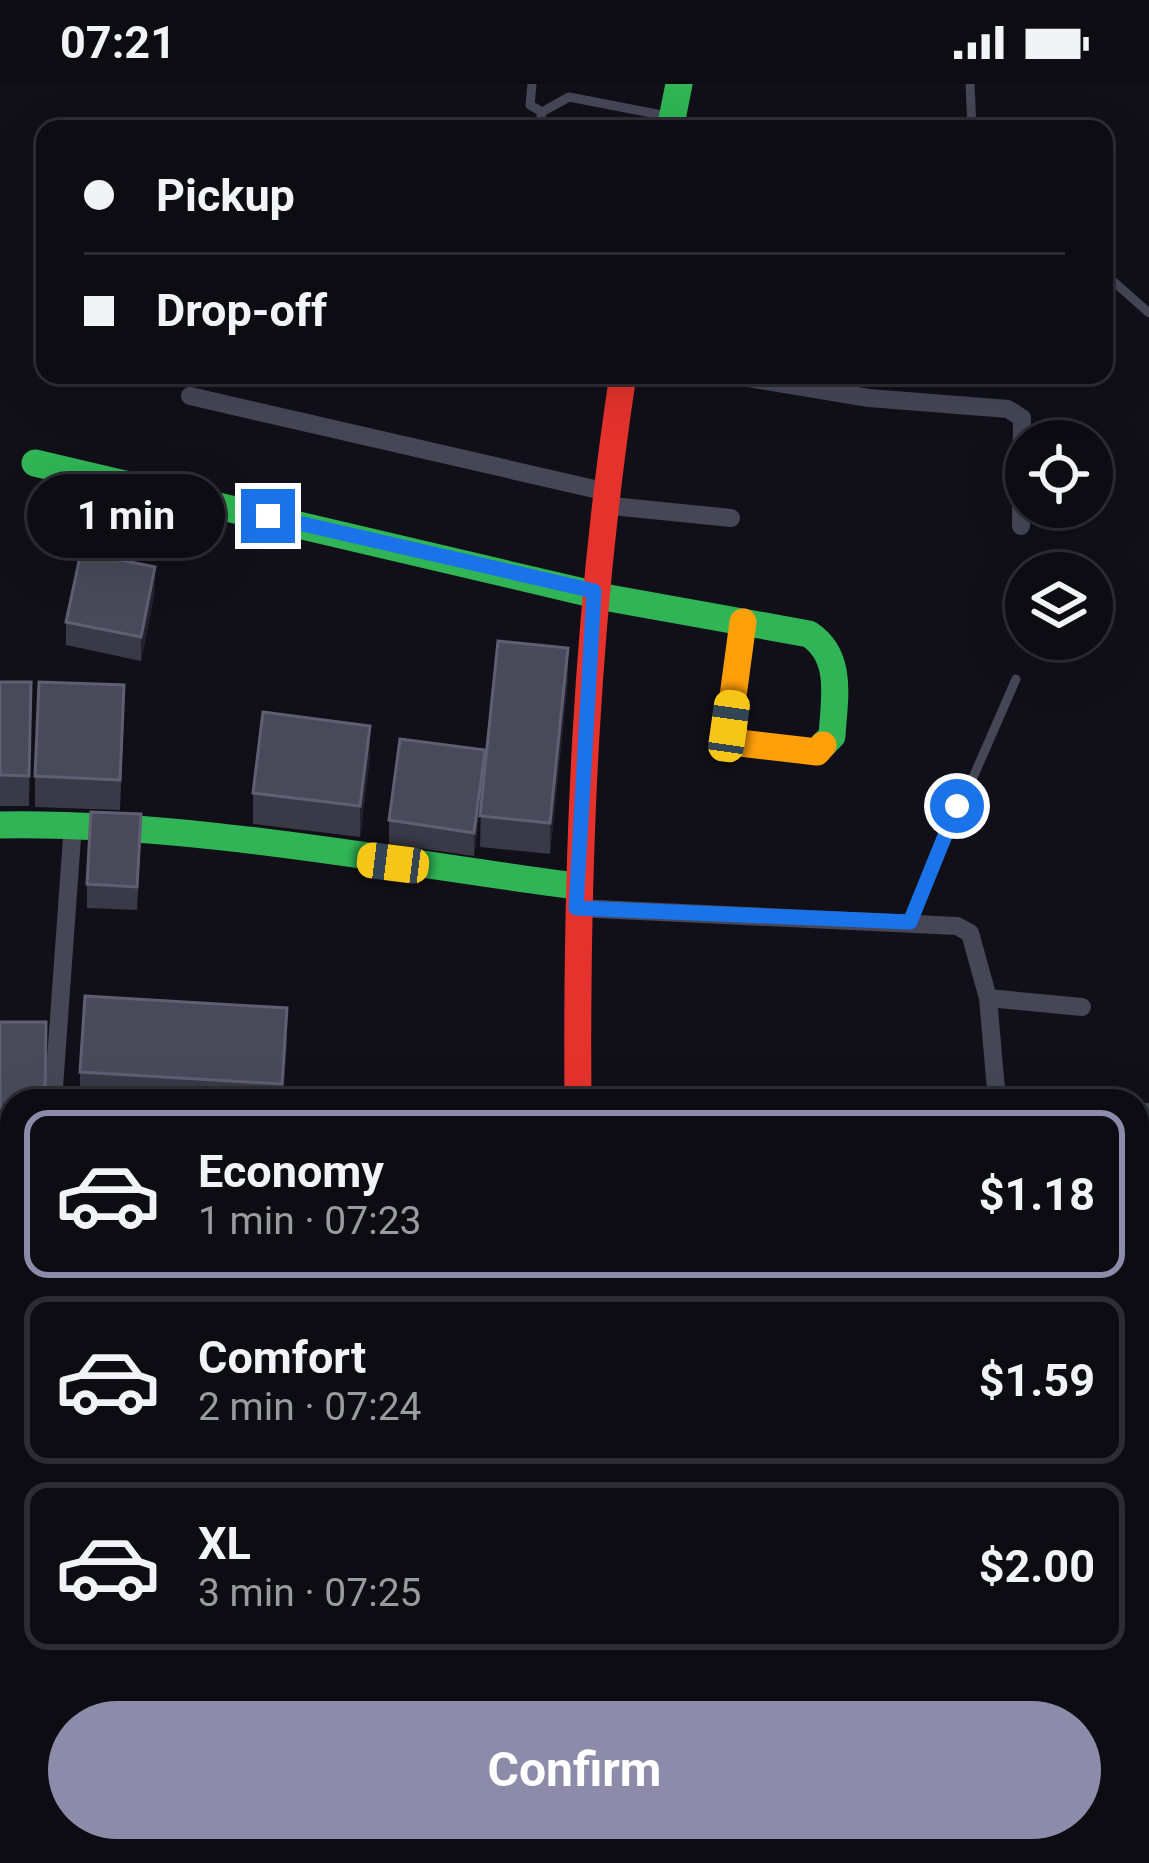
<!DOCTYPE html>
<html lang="en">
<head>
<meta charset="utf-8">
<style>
	body { margin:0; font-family:Roboto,sans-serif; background:#1b1a20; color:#f1f3f6; height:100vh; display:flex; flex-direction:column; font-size:45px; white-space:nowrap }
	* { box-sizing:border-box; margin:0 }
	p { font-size:39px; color:#9a9b9f }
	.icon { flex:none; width:66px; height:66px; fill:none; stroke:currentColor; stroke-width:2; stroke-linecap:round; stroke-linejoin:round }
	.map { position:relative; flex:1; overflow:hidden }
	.drawer { position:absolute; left:0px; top:1005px; width:1149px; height:774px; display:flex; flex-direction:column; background:#0d0c12; border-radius:36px 36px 0 0; box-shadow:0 12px 48px #0002,0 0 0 3px #2d2c32 }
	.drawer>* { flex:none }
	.banner { position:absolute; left:36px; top:36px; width:1077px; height:264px; border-radius:24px; box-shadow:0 12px 48px #0002,0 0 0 3px #2d2c32; display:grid; align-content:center; height:264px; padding:0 48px; background:#0d0c12 }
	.fabs { position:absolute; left:1005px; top:336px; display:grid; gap:24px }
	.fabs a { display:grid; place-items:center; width:108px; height:108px; border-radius:50%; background:#0d0c12; box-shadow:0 12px 48px #0002,0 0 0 3px #2d2c32; font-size:60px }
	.end { position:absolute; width:54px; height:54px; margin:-27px; border:15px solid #1a73e8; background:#fff; box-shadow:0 0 0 6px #fff }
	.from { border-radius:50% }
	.bubble { position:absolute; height:84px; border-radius:42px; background:#0d0c12; box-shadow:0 12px 48px #0002,0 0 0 3px #2d2c32; font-size:39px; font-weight:700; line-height:84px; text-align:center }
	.car { position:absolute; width:36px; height:72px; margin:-36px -18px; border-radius:15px; box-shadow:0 0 9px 3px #0007; background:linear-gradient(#f5c518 24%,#345 0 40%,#f5c518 0 76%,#345 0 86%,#f5c518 0) }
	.banner b { display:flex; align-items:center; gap:42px; height:114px; font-size:45px }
	.banner b+b { border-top:3px solid #2d2c32 }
	.banner i { width:30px; height:30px; background:#f1f3f6 }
	ul { padding:21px 0 0; list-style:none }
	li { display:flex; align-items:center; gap:36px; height:168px; margin:0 24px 18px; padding:0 24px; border:6px solid #2d2c32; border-radius:24px }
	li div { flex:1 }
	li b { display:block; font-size:45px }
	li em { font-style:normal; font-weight:700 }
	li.active { border-color:#8d8baa }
	li>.icon { width:108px; height:108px; stroke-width:1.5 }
	.button { display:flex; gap:24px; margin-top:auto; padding:24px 48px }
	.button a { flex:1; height:138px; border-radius:72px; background:#8d8baa; color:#fff; font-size:48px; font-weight:700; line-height:138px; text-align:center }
	.status { display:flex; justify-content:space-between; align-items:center; height:84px; padding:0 60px; background:#0d0c12; direction:ltr }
	.status svg { height:33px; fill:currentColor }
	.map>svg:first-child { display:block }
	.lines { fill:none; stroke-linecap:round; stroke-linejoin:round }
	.lane { stroke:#474657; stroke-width:9 }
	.street { stroke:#474657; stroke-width:18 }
	.fast { stroke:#30b455; stroke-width:27 }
	.slow { stroke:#ff9f0a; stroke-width:27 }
	.jam { stroke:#e5322d; stroke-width:27 }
	.wall { fill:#3a3947 }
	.shaded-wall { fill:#23222c }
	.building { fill:#4a495a; stroke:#5f5e73; stroke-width:3 }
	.route { stroke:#1a73e8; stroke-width:15 }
</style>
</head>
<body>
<div class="status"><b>07:21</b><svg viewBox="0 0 49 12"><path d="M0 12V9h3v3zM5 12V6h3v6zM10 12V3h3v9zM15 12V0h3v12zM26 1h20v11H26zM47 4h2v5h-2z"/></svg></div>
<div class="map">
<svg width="1149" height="1779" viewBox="0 0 1149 1779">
	<rect width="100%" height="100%" fill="#111018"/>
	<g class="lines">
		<g class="lane">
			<path d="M 532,0 L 530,21 L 542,28"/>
			<path d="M 970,0 L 972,45"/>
			<path d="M 314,40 L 345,45"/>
			<path d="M 538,45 L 542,28 L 569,13 L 667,32"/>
			<path d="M 1104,189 L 1149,229"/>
			<path d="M 910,838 L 1016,595"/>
		</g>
		<g class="street">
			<path d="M 730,291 L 869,314 L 1008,325 L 1022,334 L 1021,442"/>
			<path d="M 190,312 L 603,407"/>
			<path d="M 602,421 L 731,434"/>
			<path d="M 576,824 L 957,842 L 970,849 L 988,914 L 997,1017"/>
			<path d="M 988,914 L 1082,923"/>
			<path d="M 53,1017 L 73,740"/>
			<path d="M 1137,1028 L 1149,1028"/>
			<path d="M 0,1090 L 12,1090"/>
			<path d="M 0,1384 L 12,1387"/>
			<path d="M 1137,1463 L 1149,1463"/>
			<path d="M 0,1571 L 12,1574"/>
			<path d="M 851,1767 L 851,1779"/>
			<path d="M 1017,1767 L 1017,1779"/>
			<path d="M 6,1779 L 12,1753"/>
			<path d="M 209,1779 L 212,1767"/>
		</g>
		<g class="fast">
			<path d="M 670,45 L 679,0"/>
			<path d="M 35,379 L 609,514 L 809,550 C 844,573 834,616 832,652 L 823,661"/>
			<path d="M 0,741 C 192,738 386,777 576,802"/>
			<path d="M 581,1767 L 581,1779"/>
		</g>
		<path class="slow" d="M 743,538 L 729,642 L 740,659 L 817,668 L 823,661"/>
		<path class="jam" d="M 578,1017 C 576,773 586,532 623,291"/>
	</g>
	<g class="wall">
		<path d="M 155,506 L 141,577 L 66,561 L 66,538 Z"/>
		<path d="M 568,594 L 550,770 L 480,763 L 481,717 L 474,772 L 389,760 L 389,736 L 485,666 Z"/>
		<path d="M 0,598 L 31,598 L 29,722 L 0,722 Z"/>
		<path d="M 124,631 L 120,726 L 35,723 L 35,692 Z"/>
		<path d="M 370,672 L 360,753 L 253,740 L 253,709 Z"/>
		<path d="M 141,754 L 137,826 L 87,824 L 87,800 Z"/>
		<path d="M 0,938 L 12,1017 L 12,1067 L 0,1067 Z"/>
		<path d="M 287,954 L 283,1017 L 80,1017 L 80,988 Z"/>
		<path d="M 0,1455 L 12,1458 L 10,1529 L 0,1526 Z"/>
	</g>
	<g class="shaded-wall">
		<path d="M 155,483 L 155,506 L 141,577 L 141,553 Z"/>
		<path d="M 568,564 L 568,594 L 550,770 L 550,739 Z"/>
		<path d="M 370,642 L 370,672 L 360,753 L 360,722 Z"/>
		<path d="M 485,666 L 485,689 L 474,772 L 474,749 Z"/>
		<path d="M 287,924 L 287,954 L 282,1017 L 282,1000 Z"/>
	</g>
	<g class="building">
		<path d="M 81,468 L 155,483 L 141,553 L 66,538 Z"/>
		<path d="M 498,557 L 568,564 L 550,739 L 480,732 Z"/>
		<path d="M 0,598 L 31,598 L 29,692 L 0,691 Z"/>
		<path d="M 39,598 L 124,601 L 120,696 L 35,692 Z"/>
		<path d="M 263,628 L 370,642 L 360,722 L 253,709 Z"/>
		<path d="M 400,655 L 485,666 L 474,749 L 389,736 Z"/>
		<path d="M 91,728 L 141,730 L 137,803 L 87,800 Z"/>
		<path d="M 85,912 L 287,924 L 282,1000 L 80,988 Z"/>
		<path d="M 0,938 L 46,938 L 45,1017 L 12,1017 L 12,1051 L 0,1051 Z"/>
		<path d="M 0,1455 L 12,1458 L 12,1505 L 10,1513 L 0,1511 Z"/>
		<path d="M 45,1767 L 94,1767 L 91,1779 L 41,1779 Z"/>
		<path d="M 120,1767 L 169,1767 L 166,1779 L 116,1779 Z"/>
	</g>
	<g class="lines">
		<path class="route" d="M 268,432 L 594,507 L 576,824 L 910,838 L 957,722"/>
	</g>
</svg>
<div class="fabs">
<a><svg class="icon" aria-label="locate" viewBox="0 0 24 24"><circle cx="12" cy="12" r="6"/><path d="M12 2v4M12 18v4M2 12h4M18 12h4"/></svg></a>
<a><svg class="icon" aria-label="layers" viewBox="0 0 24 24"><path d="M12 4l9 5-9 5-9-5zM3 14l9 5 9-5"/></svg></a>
</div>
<i class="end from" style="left:957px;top:722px"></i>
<i class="end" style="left:268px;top:432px"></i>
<div class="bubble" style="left:27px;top:390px;width:198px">1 min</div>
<i class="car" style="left:729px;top:642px;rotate:8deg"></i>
<i class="car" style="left:393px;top:779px;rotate:277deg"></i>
<div class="banner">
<b><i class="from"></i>Pickup</b>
<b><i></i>Drop-off</b>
</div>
<section class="drawer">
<ul>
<li class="active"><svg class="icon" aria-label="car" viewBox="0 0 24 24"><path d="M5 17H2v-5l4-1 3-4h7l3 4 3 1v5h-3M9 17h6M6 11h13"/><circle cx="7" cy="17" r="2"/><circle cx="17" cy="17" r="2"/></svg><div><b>Economy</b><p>1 min · 07:23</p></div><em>$1.18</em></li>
<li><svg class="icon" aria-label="car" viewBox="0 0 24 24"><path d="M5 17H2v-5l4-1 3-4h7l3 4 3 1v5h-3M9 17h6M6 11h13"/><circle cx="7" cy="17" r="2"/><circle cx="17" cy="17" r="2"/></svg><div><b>Comfort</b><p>2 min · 07:24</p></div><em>$1.59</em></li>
<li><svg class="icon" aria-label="car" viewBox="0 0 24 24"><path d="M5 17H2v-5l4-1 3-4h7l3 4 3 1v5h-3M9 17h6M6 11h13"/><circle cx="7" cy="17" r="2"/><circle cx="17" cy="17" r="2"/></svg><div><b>XL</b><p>3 min · 07:25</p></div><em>$2.00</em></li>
</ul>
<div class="button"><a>Confirm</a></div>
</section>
</div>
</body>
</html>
